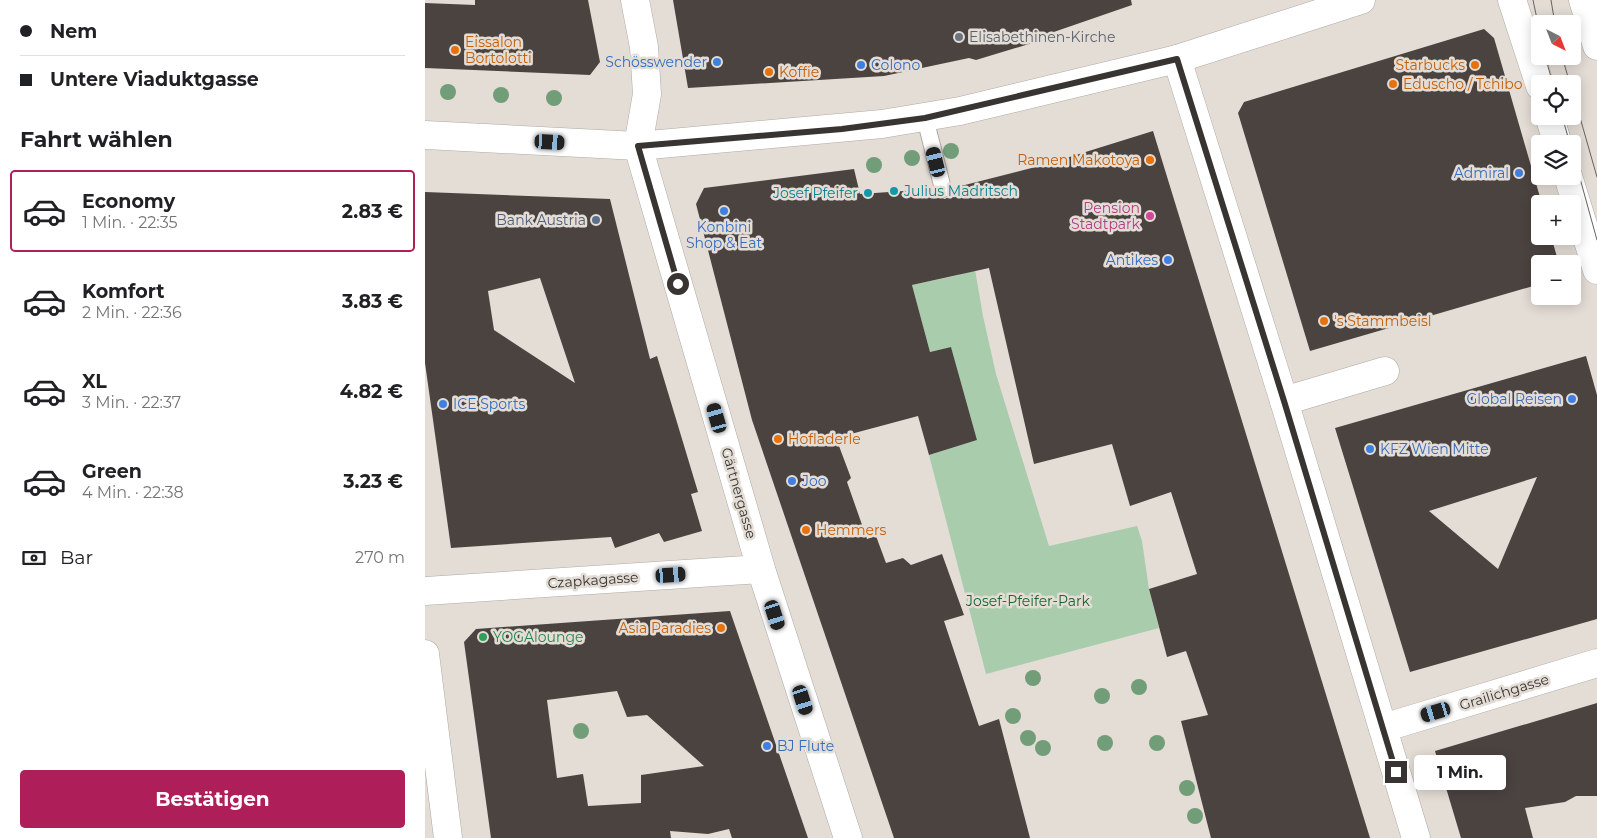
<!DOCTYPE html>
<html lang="de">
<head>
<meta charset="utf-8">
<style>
	body { margin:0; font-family:Montserrat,sans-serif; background:#f2f2f2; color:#202124; height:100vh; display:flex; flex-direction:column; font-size:19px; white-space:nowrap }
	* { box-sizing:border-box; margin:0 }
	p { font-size:16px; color:#757577 }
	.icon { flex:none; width:28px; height:28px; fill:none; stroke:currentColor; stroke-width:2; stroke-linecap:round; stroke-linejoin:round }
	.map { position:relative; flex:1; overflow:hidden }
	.details { display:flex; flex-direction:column; background:#fff; width:425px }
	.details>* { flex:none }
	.hud { display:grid; align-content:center; height:110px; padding:0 20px; background:#fff }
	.needle { width:32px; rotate:138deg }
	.fabs { position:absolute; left:1106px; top:15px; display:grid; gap:10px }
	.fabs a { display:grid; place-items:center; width:50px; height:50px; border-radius:5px; background:#fff; box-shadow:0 2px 12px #0003; font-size:25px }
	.end { position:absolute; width:22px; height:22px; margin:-11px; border:6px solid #373431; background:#fff; box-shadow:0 0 0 2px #fff }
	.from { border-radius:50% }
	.bubble { position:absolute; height:35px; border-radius:5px; background:#fff; box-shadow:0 2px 12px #0003; font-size:16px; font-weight:700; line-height:35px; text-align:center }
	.car { position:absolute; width:15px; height:30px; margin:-15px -8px; border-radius:6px; box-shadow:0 0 4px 1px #0007; background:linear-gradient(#222 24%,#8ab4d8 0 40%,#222 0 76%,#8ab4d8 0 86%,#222 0) }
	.hud b { display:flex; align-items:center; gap:18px; height:48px; font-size:19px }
	.hud b+b { border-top:1px solid #e0e0e0 }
	.hud i { width:12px; height:12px; background:#202124 }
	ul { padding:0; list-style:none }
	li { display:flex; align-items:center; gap:15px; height:82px; margin:0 10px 8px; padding:0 10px; border:2px solid transparent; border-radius:5px }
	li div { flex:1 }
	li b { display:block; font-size:19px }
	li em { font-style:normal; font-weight:700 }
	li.selected { border-color:#ae1f59 }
	li>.icon { width:45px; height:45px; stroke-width:1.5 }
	h2 { padding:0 20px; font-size:22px; line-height:60px }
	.pay { display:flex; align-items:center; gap:12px; height:55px; padding:0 20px; font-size:19px }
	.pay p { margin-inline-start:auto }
	.button { display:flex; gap:10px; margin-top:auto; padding:10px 20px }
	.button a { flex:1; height:58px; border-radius:5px; background:#ae1f59; color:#fff; font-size:20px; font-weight:700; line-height:58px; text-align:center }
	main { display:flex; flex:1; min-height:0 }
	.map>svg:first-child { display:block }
	.green { fill:#a9ccad }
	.building { fill:#4b4340; fill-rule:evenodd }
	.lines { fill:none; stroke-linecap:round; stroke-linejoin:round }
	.service-casing { stroke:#b0a9a3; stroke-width:18 }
	.minor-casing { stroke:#b0a9a3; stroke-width:29 }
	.tertiary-casing { stroke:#b0a9a3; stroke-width:29 }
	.secondary-casing { stroke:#b0a9a3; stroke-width:29 }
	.service { stroke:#fff; stroke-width:16 }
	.minor { stroke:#fff; stroke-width:28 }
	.tertiary { stroke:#fff; stroke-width:28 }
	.secondary { stroke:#fff; stroke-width:28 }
	.tram { stroke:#67635f; stroke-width:1 }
	.tree { fill:#729d79 }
	.route { stroke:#373431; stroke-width:6 }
	.worship-dot { fill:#6b7280; stroke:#e4ddd6; stroke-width:2 }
	.food-dot { fill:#e8710a; stroke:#e4ddd6; stroke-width:2 }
	.shop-dot { fill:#3f7fe0; stroke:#e4ddd6; stroke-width:2 }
	.culture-dot { fill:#0f9aa8; stroke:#e4ddd6; stroke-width:2 }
	.hotel-dot { fill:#d1479c; stroke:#e4ddd6; stroke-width:2 }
	.service-dot { fill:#5c6f8a; stroke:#e4ddd6; stroke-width:2 }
	.leisure-dot { fill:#2e9e5b; stroke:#e4ddd6; stroke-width:2 }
	.labels { text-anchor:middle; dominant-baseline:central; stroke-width:5; stroke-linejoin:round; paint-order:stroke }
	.worship-label { font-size:14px; fill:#5b616d; stroke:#e4ddd6; text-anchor:start }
	.food-label { font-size:14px; fill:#c56008; stroke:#e4ddd6; text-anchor:start }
	.shop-label { font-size:14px; fill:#366cbe; stroke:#e4ddd6; text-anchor:start }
	.culture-label { font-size:14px; fill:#0d838f; stroke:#e4ddd6; text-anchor:start }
	.hotel-label { font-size:14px; fill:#b23c85; stroke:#e4ddd6; text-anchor:end }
	.service-label { font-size:14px; fill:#4e5e75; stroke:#e4ddd6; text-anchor:end }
	.street-label { font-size:14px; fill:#373431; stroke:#e4ddd6 }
	.park-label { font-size:14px; fill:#15682d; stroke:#e4ddd6 }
	.leisure-label { font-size:14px; fill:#27864d; stroke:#e4ddd6; text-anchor:start }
</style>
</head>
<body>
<main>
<section class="details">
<div class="hud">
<b><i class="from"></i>Nem</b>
<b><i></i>Untere Viaduktgasse</b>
</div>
<h2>Fahrt wählen</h2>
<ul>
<li class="selected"><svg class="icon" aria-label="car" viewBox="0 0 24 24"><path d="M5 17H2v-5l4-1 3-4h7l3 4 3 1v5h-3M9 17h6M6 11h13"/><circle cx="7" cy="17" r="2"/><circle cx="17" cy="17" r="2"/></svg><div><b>Economy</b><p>1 Min. · 22:35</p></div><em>2.83 €</em></li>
<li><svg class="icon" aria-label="car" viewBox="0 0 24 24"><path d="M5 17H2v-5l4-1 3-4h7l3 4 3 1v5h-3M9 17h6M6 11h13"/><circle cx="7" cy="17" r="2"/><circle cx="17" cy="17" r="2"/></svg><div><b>Komfort</b><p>2 Min. · 22:36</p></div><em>3.83 €</em></li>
<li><svg class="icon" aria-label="car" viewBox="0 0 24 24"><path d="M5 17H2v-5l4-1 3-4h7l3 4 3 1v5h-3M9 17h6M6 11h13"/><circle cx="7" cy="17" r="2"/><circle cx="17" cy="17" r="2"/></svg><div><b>XL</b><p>3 Min. · 22:37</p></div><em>4.82 €</em></li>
<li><svg class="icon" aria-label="car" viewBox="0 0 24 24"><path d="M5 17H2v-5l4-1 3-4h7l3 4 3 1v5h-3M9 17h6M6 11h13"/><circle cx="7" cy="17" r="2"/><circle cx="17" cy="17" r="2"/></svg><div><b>Green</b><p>4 Min. · 22:38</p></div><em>3.23 €</em></li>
</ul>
<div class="pay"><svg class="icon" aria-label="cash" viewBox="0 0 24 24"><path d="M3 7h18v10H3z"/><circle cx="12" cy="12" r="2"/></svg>Bar<p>270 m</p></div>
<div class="button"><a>Bestätigen</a></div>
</section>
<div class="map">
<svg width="1172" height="838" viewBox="0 0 1172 838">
	<rect width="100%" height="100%" fill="#e4ddd6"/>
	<path class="green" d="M 549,264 L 558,316 L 571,374 L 624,546 L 712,526 L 717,541 L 724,589 L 734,628 L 561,674 L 504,455 L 552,440 L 526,347 L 505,352 L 487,285 L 534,275 L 532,267 Z"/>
	<g class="building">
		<path d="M 50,0 L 163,0 L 175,62 L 165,75 L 0,68 L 0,3 L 50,5 Z"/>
		<path d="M 248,0 L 706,0 L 707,5 L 623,34 L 617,40 L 551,60 L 544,58 L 459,76 L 263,88 Z"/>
		<path d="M 1059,29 L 1069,38 L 1117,204 L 1115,204 L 1115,236 L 1126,236 L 1134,264 L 1115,264 L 1115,284 L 885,351 L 813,113 L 819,102 Z"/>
		<path d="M 728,131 L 945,838 L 786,838 L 756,721 L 783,715 L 761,651 L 742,657 L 724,589 L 772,574 L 746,492 L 705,506 L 687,444 L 609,464 L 564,268 L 487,285 L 505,352 L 526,347 L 552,440 L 504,455 L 493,416 L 411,438 L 426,478 L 422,482 L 442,539 L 451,536 L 461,563 L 478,558 L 486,565 L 517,554 L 539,615 L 519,621 L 554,726 L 574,719 L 605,838 L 469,838 L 327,420 L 271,204 L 279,188 L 429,169 L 435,194 L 508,189 L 511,196 L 520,199 L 525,196 L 528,188 L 622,164 Z"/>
		<path d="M 0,192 L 185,199 L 225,359 L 232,356 L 273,492 L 266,494 L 277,531 L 239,542 L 234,533 L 190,548 L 186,537 L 26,548 L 0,363 ZM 115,278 L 150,383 L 69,330 L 63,291 Z"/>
		<path d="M 1161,356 L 1172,395 L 1172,619 L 985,672 L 910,428 ZM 1112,477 L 1073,569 L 1004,511 Z"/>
		<path d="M 305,611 L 383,838 L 307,838 L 304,829 L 283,834 L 245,831 L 246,838 L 66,838 L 39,642 L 51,629 ZM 192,691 L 202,717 L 222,715 L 279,766 L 216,775 L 216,803 L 163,806 L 158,774 L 132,778 L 122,700 Z"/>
		<path d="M 1172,703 L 1172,796 L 1151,796 L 1140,802 L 1100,808 L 1108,838 L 1036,838 L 1010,751 Z"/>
	</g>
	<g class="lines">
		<defs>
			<path id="service" d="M 500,118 L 518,189"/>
			<g id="minor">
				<path d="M 210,0 L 219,47 L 222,94 L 213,146 L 336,569 L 423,838"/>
				<path d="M 752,59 L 859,401 L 991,838"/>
				<path d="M 859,401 L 960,371"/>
				<path d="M 0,591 L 336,569"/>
				<path d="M 0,654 L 23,838"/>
				<path d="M 958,728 L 1172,663"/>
			</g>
			<g id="tertiary">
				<path d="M 1087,0 L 1115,86"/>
				<path d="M 1158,0 L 1172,46"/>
				<path d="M 1124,116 L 1133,144"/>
				<path d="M 1143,176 L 1172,270"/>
			</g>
			<path id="secondary" d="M 0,135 L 213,146 L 457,124 L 535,111 L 752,59 L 936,0"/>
		</defs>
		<use href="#service" class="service-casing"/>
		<use href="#minor" class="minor-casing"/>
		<use href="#tertiary" class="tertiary-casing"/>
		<use href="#secondary" class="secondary-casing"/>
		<use href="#service" class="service"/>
		<use href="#minor" class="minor"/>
		<use href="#tertiary" class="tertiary"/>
		<use href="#secondary" class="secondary"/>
		<g class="tram">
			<path d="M 1108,0 L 1115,33"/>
			<path d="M 1126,0 L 1130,24"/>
			<path d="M 1120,56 L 1128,84"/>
			<path d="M 1137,56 L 1145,84"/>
			<path d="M 1148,93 L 1172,177"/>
			<path d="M 1137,116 L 1145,144"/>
			<path d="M 1148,153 L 1172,240"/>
		</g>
	</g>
	<g class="tree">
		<circle cx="23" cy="92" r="8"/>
		<circle cx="76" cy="95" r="8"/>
		<circle cx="129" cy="98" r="8"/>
		<circle cx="526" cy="151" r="8"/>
		<circle cx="487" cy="158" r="8"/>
		<circle cx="449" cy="165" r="8"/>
		<circle cx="608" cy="678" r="8"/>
		<circle cx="714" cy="687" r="8"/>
		<circle cx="677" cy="696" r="8"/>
		<circle cx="588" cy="716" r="8"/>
		<circle cx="156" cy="731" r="8"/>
		<circle cx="603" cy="738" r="8"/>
		<circle cx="680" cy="743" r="8"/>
		<circle cx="732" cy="743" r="8"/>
		<circle cx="618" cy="748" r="8"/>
		<circle cx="762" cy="788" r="8"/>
		<circle cx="770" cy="816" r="8"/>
	</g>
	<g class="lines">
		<path class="route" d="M 253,284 L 213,146 L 417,129 L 500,118 L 752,59 L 859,401 L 971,772"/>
	</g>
	<circle class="worship-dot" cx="534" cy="37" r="5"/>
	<g class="food-dot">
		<circle cx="30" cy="50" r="5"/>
		<circle cx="1050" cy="65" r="5"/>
		<circle cx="344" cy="72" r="5"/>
		<circle cx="968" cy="84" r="5"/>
		<circle cx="725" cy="160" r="5"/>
		<circle cx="899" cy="321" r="5"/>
		<circle cx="353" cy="439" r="5"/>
		<circle cx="381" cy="530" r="5"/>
		<circle cx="296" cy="628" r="5"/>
	</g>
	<g class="shop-dot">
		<circle cx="292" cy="62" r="5"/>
		<circle cx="436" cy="65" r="5"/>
		<circle cx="1094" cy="173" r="5"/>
		<circle cx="299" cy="211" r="5"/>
		<circle cx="743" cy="260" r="5"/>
		<circle cx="1147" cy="399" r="5"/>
		<circle cx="18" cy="404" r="5"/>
		<circle cx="945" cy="449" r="5"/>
		<circle cx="367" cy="481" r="5"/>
		<circle cx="342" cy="746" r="5"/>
	</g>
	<g class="culture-dot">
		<circle cx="469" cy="191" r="5"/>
		<circle cx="443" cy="193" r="5"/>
	</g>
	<circle class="hotel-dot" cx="725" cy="216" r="5"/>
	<circle class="service-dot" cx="171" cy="220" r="5"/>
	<circle class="leisure-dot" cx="58" cy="637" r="5"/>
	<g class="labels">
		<g class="worship-label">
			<text x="544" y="37">Elisabethinen-Kirche</text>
		</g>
		<g class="food-label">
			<text x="40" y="42">Eissalon<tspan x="40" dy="16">Bortolotti</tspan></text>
			<text x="1040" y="65" text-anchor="end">Starbucks</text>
			<text x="354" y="72">Koffie</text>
			<text x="978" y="84">Eduscho / Tchibo</text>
			<text x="715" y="160" text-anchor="end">Ramen Makotoya</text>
			<text x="909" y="321">'s Stammbeisl</text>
			<text x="363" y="439">Hofladerle</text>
			<text x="391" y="530">Hemmers</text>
			<text x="286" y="628" text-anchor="end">Asia Paradies</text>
		</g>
		<g class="shop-label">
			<text x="282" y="62" text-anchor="end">Schösswender</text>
			<text x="446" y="65">Colono</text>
			<text x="1084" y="173" text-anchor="end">Admiral</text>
			<text x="299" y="227" text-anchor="middle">Konbini<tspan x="299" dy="16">Shop &amp; Eat</tspan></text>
			<text x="733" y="260" text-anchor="end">Antikes</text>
			<text x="1137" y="399" text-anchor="end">Global Reisen</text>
			<text x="28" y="404">ICE Sports</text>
			<text x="955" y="449">KFZ Wien Mitte</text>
			<text x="377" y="481">Joo</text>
			<text x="352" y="746">BJ Flute</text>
		</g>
		<g class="culture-label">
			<text x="479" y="191">Julius Madritsch</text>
			<text x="433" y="193" text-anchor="end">Josef Pfeifer</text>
		</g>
		<g class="hotel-label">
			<text x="715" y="208">Pension<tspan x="715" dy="16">Stadtpark</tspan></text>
		</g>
		<g class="service-label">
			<text x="161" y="220">Bank Austria</text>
		</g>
		<g class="street-label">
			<text transform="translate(314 493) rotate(74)">Gärtnergasse</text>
			<text transform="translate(168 580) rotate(-4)">Czapkagasse</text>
			<text transform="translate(1079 692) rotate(-17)">Grailichgasse</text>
		</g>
		<g class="park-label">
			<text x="603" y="601">Josef-Pfeifer-Park</text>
		</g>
		<g class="leisure-label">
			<text x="68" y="637">YOGAlounge</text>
		</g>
	</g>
</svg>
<div class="fabs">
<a><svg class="needle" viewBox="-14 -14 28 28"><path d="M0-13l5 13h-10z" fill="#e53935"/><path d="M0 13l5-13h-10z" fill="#757577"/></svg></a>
<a><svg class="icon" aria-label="locate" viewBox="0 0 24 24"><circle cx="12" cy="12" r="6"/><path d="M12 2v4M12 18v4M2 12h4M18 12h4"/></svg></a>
<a><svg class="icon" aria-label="layers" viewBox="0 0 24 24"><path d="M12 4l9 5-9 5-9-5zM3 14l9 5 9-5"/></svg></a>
<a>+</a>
<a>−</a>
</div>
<i class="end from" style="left:253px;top:284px"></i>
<i class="end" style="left:971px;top:772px"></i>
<div class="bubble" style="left:989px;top:755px;width:92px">1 Min.</div>
<i class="car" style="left:125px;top:142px;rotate:93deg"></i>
<i class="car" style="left:511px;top:162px;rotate:346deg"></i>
<i class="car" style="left:292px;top:418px;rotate:344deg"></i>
<i class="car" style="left:246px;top:575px;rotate:86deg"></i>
<i class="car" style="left:350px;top:615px;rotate:162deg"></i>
<i class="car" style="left:378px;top:700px;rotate:162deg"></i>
<i class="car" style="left:1011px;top:712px;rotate:253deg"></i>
</div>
</main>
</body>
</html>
